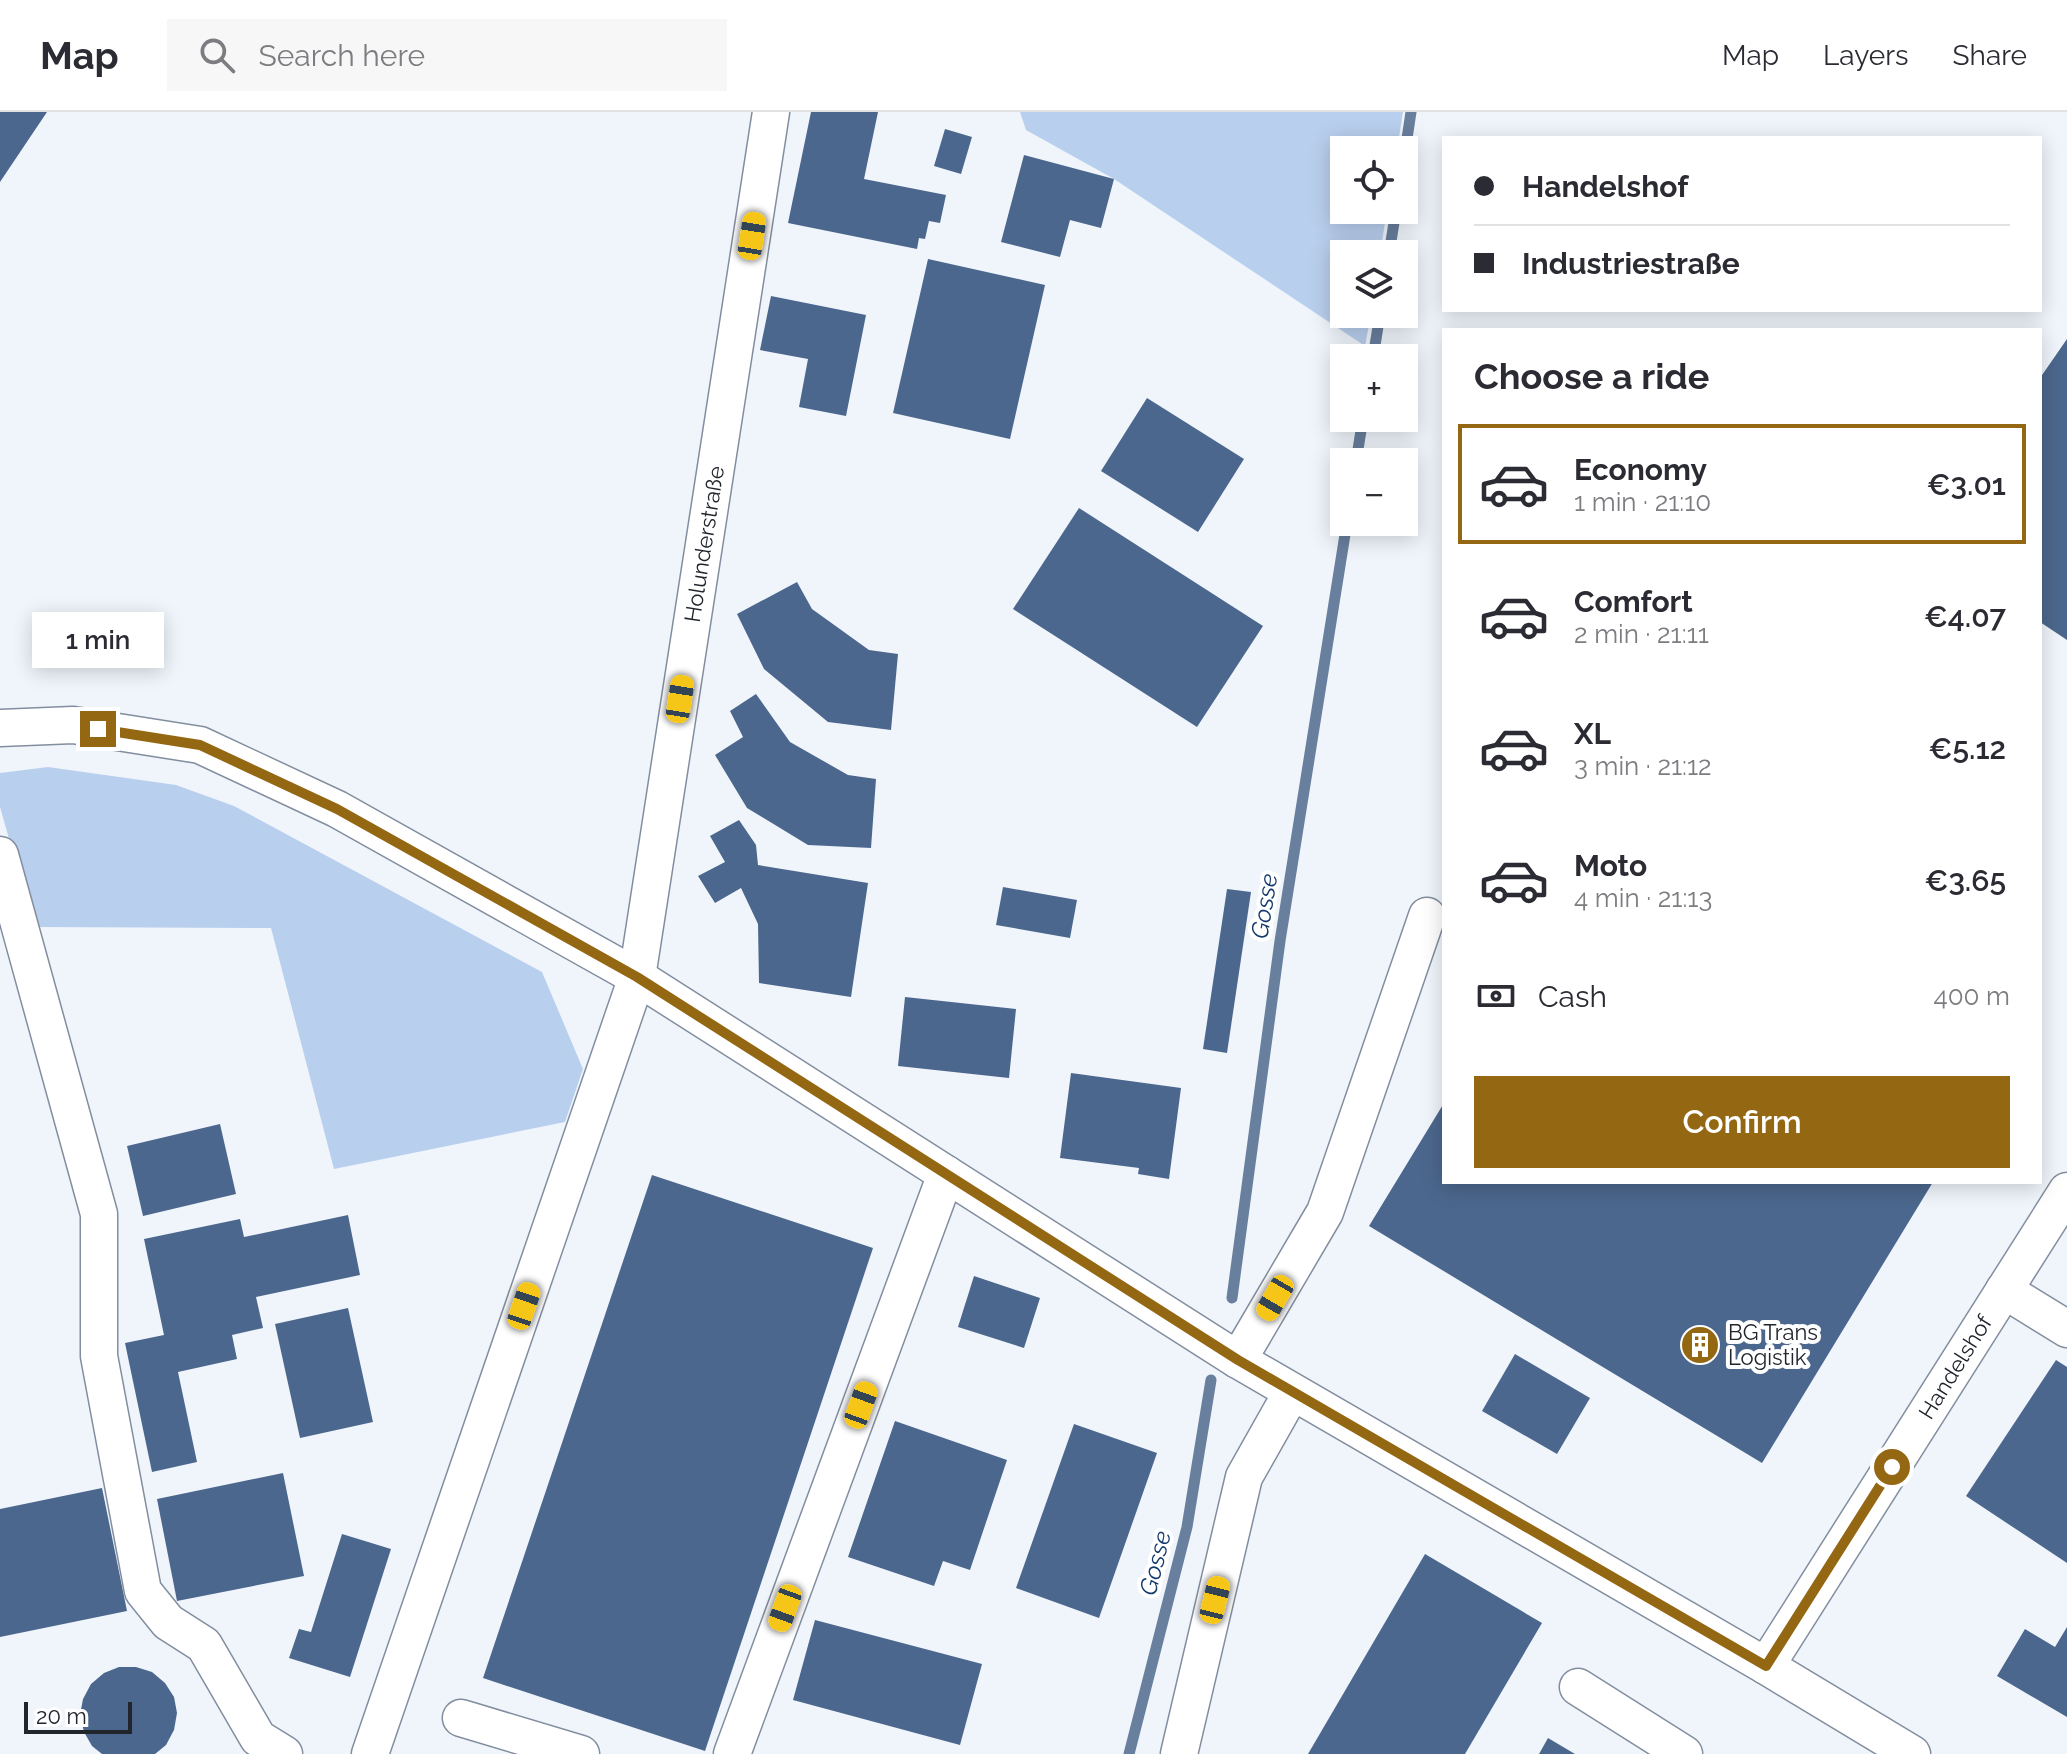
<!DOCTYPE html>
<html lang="en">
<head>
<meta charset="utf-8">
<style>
	body { margin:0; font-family:Raleway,sans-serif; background:#f7f7f7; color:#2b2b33; height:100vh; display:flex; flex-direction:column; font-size:30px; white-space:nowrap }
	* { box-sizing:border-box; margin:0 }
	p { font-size:26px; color:#7c7c81 }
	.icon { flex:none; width:44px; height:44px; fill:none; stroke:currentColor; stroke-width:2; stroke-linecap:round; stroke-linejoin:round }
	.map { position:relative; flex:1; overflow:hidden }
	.drawer { position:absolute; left:1442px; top:216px; width:600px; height:856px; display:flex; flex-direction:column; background:#fff; border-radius:0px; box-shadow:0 4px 20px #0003 }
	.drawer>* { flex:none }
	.guide { position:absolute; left:1442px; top:24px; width:600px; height:176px; border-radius:0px; box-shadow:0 4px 20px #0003; display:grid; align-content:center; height:176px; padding:0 32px; background:#fff }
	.controls { position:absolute; left:1330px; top:24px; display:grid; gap:16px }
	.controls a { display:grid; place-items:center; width:88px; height:88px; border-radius:0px; background:#fff; box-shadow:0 4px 20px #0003; font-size:40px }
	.scale { position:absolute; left:24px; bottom:20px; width:108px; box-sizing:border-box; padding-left:8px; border:4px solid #21252c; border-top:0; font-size:22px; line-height:28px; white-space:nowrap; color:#21252c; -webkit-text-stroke:6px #fff; paint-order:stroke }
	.end { position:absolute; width:36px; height:36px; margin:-18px; border:10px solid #946713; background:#fff; box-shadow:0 0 0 4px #fff }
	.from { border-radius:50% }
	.bubble { position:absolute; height:56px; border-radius:0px; background:#fff; box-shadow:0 4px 20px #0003; font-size:26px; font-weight:600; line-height:56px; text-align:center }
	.car { position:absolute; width:24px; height:48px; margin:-24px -12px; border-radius:10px; box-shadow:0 0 6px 2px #0007; background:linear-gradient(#f5c518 24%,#345 0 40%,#f5c518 0 76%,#345 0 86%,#f5c518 0) }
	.guide b { display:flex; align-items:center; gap:28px; height:76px; font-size:30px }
	.guide b+b { border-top:2px solid #e1e1e2 }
	.guide i { width:20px; height:20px; background:#2b2b33 }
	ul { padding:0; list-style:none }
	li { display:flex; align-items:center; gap:24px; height:120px; margin:0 16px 12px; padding:0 16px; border:4px solid transparent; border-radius:0px }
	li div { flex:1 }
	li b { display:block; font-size:30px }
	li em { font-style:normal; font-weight:600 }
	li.on { border-color:#946713 }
	li>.icon { width:72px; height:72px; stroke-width:1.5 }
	h2 { padding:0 32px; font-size:36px; line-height:96px }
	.pay { display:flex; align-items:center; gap:20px; height:88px; padding:0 32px; font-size:30px }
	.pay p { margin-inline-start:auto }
	.cta { display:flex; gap:16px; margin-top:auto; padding:16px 32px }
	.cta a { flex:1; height:92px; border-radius:0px; background:#946713; color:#fff; font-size:32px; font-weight:600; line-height:92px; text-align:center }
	header { display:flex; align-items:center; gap:48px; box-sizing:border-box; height:112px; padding:0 40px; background:#fff; border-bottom:2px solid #e1e1e2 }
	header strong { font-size:38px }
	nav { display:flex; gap:44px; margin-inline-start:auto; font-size:28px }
	.search { width:560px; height:72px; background:#f7f7f7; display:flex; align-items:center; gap:20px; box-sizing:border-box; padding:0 28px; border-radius:0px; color:#7c7c81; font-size:30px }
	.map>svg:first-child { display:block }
	.green { fill:#b9cfee }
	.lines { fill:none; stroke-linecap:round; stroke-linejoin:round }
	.stream { stroke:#687f9d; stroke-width:11 }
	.building { fill:#4c678d }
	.minor-casing { stroke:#828e9f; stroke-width:39 }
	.minor { stroke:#fff; stroke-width:36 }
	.route { stroke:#946713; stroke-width:10 }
	.labels { text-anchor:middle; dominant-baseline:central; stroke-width:8; stroke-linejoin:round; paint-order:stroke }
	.street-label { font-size:22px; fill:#21252c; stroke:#fff }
	.poi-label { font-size:22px; fill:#21252c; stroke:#fff; text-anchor:start }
	.water-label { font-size:24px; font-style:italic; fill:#133a6d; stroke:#fff }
</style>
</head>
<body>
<header>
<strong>Map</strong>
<div class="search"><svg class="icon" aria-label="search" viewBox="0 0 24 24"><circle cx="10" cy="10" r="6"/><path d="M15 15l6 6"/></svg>Search here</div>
<nav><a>Map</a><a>Layers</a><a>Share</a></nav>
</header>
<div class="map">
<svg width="2067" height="1642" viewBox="0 0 2067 1642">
	<rect width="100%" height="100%" fill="#f0f5fc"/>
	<g class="green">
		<path d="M 1020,0 L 1403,0 L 1397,38 L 1344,38 L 1344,98 L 1387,98 L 1380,142 L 1344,142 L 1344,202 L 1371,202 L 1365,234 L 1114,67 L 1026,18 Z"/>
		<path d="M 48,655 L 176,673 L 234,694 L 542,860 L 583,957 L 565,1010 L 334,1057 L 271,816 L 34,815 L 0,695 L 0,661 Z"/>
	</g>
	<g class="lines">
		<g class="stream">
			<path d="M 1404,47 L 1411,0"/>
			<path d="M 1389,142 L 1396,98"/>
			<path d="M 1373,246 L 1380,202"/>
			<path d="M 1356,350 L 1363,306"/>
			<path d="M 1232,1186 L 1280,829 L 1347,410"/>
			<path d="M 1129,1642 L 1187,1415 L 1211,1268"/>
		</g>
	</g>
	<g class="building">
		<path d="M 0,0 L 47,0 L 0,70 Z"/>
		<path d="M 811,0 L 878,0 L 864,67 L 946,83 L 940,111 L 929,109 L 925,127 L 919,126 L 917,137 L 788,111 Z"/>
		<path d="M 945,17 L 972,25 L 961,62 L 934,54 Z"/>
		<path d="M 1024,43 L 1114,67 L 1101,116 L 1070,108 L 1060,145 L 1001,130 Z"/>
		<path d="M 928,147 L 1045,173 L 1010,327 L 893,301 Z"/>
		<path d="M 771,184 L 866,203 L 846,304 L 799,295 L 808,247 L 760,238 Z"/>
		<path d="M 2067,227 L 2067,528 L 2040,510 L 2040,266 Z"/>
		<path d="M 1147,286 L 1244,347 L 1198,420 L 1101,359 Z"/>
		<path d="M 1079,396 L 1263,514 L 1197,615 L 1013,497 Z"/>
		<path d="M 797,470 L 812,497 L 869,538 L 898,542 L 891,618 L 828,610 L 764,557 L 737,502 Z"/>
		<path d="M 756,582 L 790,630 L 848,663 L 876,667 L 871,736 L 808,733 L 747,696 L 715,643 L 743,625 L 730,599 Z"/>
		<path d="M 739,708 L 756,733 L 758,753 L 868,771 L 851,885 L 759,871 L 758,812 L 741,776 L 715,791 L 698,764 L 725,750 L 710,724 Z"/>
		<path d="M 1003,775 L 1077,788 L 1070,826 L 996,813 Z"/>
		<path d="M 1227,777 L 1251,780 L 1227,941 L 1203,937 Z"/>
		<path d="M 905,885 L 1016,897 L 1009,966 L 898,954 Z"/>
		<path d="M 1071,961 L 1181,976 L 1169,1067 L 1138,1062 L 1139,1056 L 1060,1046 Z"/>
		<path d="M 1444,991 L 1444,1070 L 1933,1070 L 1762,1351 L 1369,1114 Z"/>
		<path d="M 220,1012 L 236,1082 L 143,1104 L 127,1034 Z"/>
		<path d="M 652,1063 L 873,1136 L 705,1639 L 483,1566 Z"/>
		<path d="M 348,1103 L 360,1163 L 256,1185 L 263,1216 L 232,1223 L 237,1247 L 178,1260 L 197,1350 L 152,1360 L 125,1231 L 164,1223 L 144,1127 L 240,1107 L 244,1125 Z"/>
		<path d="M 974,1164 L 1040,1186 L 1024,1236 L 958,1215 Z"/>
		<path d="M 348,1196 L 373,1310 L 300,1326 L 275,1212 Z"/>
		<path d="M 1515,1242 L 1590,1286 L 1557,1342 L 1482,1299 Z"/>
		<path d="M 2056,1248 L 2067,1255 L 2067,1451 L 1966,1384 Z"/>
		<path d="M 895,1309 L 1007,1348 L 970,1458 L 943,1449 L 934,1474 L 848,1445 Z"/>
		<path d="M 1074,1312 L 1157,1341 L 1099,1506 L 1016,1476 Z"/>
		<path d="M 283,1361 L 304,1464 L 177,1489 L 157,1387 Z"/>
		<path d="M 102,1376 L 127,1499 L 0,1525 L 0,1397 Z"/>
		<path d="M 342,1422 L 391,1437 L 350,1565 L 289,1546 L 299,1517 L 311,1520 Z"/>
		<path d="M 1425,1442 L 1542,1511 L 1465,1642 L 1308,1642 Z"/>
		<path d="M 815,1508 L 982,1552 L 960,1633 L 793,1588 Z"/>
		<path d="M 2067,1515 L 2067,1605 L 1997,1564 L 2025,1517 L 2055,1535 Z"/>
		<path d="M 119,1555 L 136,1555 L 152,1560 L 165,1571 L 174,1585 L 177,1601 L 174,1618 L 166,1633 L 155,1642 L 102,1642 L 92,1634 L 84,1620 L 80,1603 L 83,1587 L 91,1572 L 104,1561 Z"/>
		<path d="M 1548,1626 L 1575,1642 L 1539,1642 Z"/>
	</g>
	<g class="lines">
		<defs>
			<g id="minor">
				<path d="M 0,616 L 73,613 L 200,633 L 337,697 L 637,865 L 1238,1248 L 1766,1554 L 1912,1642"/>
				<path d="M 0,743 L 99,1102 L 99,1244 L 143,1479 L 168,1510 L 204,1533 L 258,1626 L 284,1642"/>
				<path d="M 2004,1178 L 2067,1217"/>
				<path d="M 1238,1248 L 1325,1100 L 1427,804"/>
				<path d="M 1766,1554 L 2067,1079"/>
				<path d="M 1578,1575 L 1684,1642"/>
				<path d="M 461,1606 L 581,1642"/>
				<path d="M 370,1642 L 637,865 L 771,0"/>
				<path d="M 732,1642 L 946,1062"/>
				<path d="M 1179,1642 L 1244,1365 L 1292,1280"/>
			</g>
		</defs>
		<use href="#minor" class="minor-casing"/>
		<use href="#minor" class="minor"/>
	</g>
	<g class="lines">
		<path class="route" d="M 98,617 L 200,633 L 337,697 L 637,865 L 1238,1248 L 1766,1554 L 1892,1355"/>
	</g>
	<defs>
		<symbol id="building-disc" viewBox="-11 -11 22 22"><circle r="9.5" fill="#946713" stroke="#fff"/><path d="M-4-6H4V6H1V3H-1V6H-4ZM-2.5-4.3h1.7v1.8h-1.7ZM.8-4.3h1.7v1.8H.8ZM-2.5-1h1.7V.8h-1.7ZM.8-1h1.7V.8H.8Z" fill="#fff"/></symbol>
	</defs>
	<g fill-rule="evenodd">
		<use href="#building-disc" x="1678" y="1211" width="44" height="44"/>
	</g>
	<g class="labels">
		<g class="street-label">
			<text transform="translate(704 432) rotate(-81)">Holunderstraße</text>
			<text transform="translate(1955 1255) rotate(-58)">Handelshof</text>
		</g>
		<g class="poi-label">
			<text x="1728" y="1220">BG Trans<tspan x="1728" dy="25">Logistik</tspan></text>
		</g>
		<g class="water-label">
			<text transform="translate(1264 794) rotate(-81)">Gosse</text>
			<text transform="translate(1155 1451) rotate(-76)">Gosse</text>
		</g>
	</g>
</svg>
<div class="controls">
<a><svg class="icon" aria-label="locate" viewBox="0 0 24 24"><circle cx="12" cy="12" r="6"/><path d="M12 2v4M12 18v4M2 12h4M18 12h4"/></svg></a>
<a><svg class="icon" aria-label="layers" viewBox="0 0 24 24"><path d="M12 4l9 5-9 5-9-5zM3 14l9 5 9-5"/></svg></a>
<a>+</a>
<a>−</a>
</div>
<div class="scale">20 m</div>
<i class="end from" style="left:1892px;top:1355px"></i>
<i class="end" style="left:98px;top:617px"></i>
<div class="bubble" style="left:32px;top:500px;width:132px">1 min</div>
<i class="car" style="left:752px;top:124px;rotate:9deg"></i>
<i class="car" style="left:680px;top:587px;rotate:9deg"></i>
<i class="car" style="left:1275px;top:1186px;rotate:210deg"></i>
<i class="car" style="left:524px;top:1194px;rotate:19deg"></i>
<i class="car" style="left:861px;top:1293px;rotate:20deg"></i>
<i class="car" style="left:1215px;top:1488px;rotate:14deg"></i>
<i class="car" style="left:785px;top:1496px;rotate:200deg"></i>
<div class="guide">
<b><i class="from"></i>Handelshof</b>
<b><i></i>Industriestraße</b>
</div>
<section class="drawer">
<h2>Choose a ride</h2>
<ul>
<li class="on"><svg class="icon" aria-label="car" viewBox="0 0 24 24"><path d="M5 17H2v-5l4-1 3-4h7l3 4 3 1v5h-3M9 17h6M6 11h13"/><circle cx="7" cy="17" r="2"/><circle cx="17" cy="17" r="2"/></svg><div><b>Economy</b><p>1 min · 21:10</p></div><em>€3.01</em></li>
<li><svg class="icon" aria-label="car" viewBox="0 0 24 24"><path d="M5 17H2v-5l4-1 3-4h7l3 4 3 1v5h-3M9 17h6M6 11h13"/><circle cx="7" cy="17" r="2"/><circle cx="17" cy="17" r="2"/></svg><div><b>Comfort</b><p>2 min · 21:11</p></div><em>€4.07</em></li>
<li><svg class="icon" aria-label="car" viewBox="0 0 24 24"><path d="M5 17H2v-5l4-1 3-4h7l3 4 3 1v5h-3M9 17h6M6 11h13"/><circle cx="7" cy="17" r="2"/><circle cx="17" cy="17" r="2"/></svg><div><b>XL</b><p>3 min · 21:12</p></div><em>€5.12</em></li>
<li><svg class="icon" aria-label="car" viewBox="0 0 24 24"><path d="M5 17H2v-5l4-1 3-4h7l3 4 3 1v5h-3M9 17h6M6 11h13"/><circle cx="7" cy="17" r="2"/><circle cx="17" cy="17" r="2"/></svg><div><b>Moto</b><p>4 min · 21:13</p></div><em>€3.65</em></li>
</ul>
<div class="pay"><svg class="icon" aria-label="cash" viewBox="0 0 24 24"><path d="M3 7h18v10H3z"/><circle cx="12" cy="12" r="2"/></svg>Cash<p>400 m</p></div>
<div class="cta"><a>Confirm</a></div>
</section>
</div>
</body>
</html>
